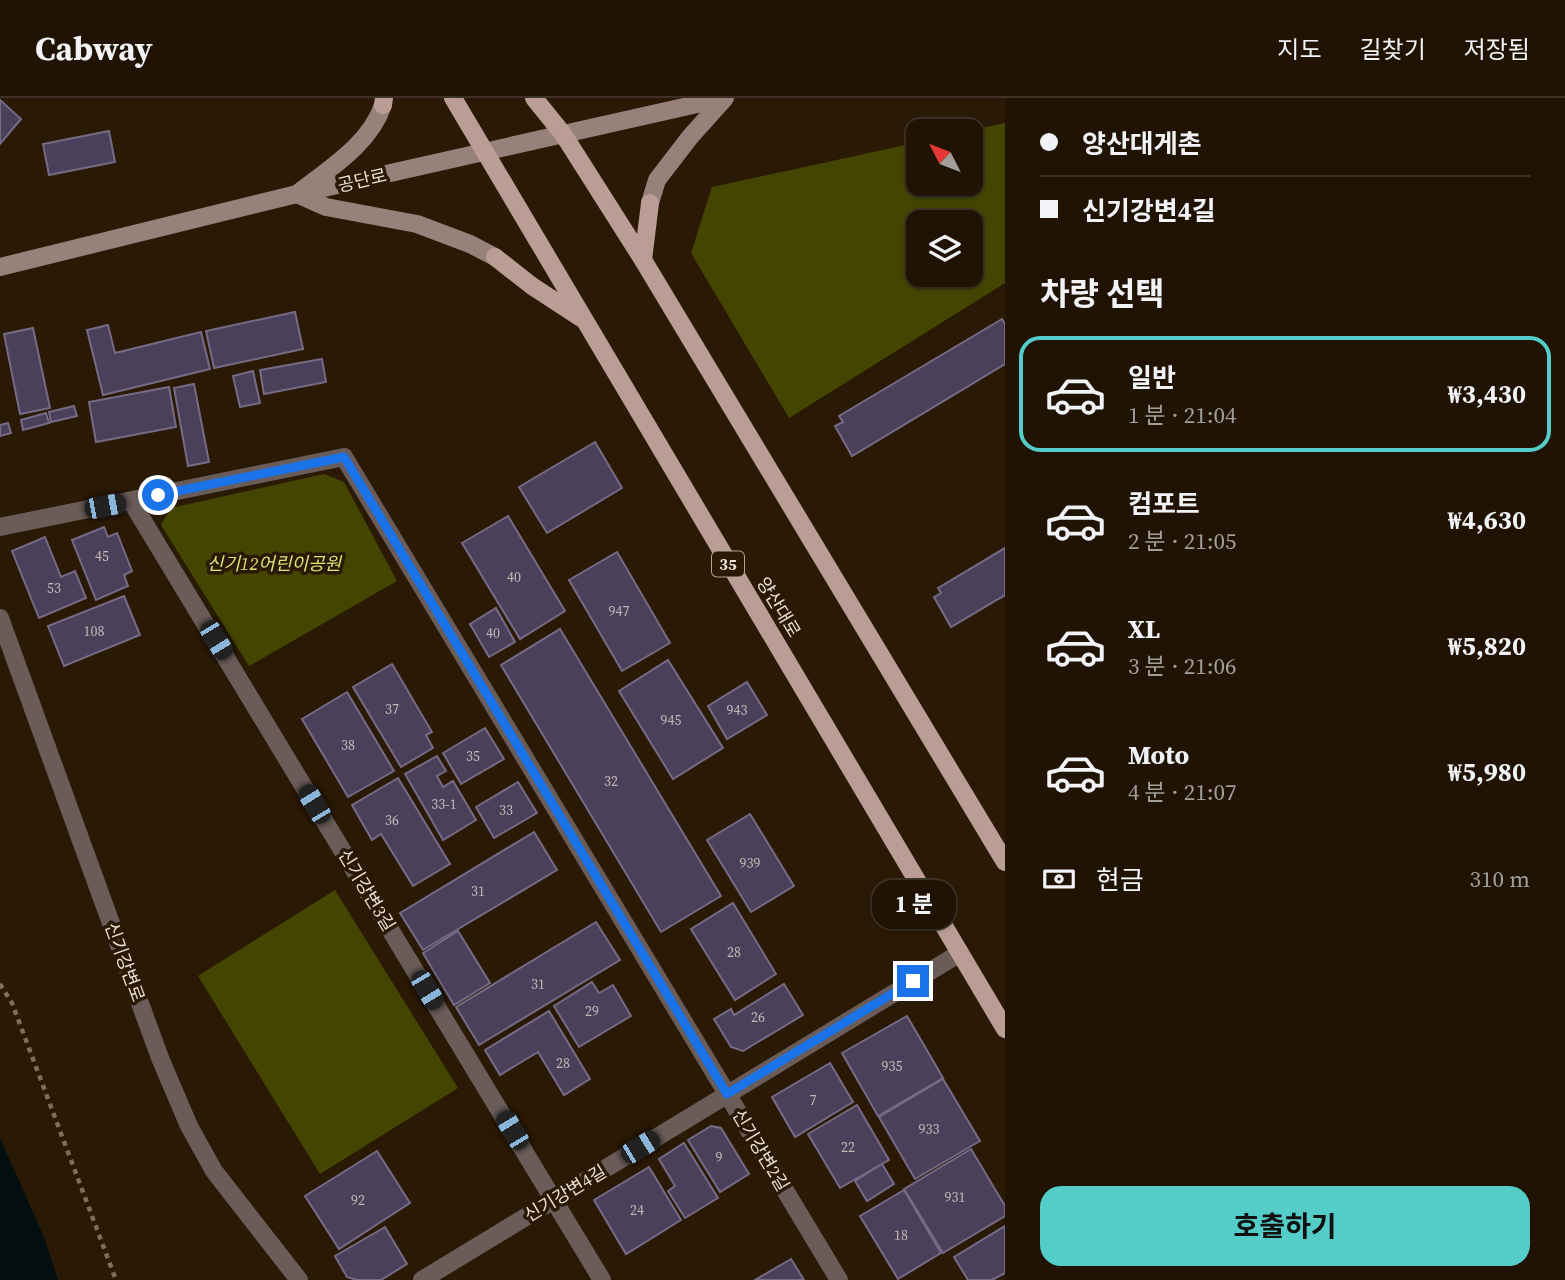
<!DOCTYPE html>
<html lang="ko">
<head>
<meta charset="utf-8">
<style>
	body { margin:0; font-family:"Source Serif 4","Noto Sans KR",serif; background:#2d2012; color:#f1f3f6; height:100vh; display:flex; flex-direction:column; font-size:26px; white-space:nowrap }
	* { box-sizing:border-box; margin:0 }
	p { font-size:23px; color:#a29e9a }
	.icon { flex:none; width:38px; height:38px; fill:none; stroke:currentColor; stroke-width:2; stroke-linecap:round; stroke-linejoin:round }
	.map { position:relative; flex:1; overflow:hidden }
	.sheet { display:flex; flex-direction:column; background:#201303; width:560px }
	.sheet>* { flex:none }
	.banner { display:grid; align-content:center; height:154px; padding:0 35px; background:#201303 }
	.needle { width:46px; rotate:312deg }
	.fabs { position:absolute; left:906px; top:21px; display:grid; gap:14px }
	.fabs a { display:grid; place-items:center; width:77px; height:77px; border-radius:14px; background:#201303; box-shadow:0 2px 5px #0004,0 0 0 2px #3d3225; font-size:35px }
	.end { position:absolute; width:32px; height:32px; margin:-16px; border:9px solid #1a73e8; background:#fff; box-shadow:0 0 0 4px #fff }
	.from { border-radius:50% }
	.bubble { position:absolute; height:49px; border-radius:21px; background:#201303; box-shadow:0 2px 5px #0004,0 0 0 2px #3d3225; font-size:23px; font-weight:700; line-height:49px; text-align:center }
	.car { position:absolute; width:21px; height:42px; margin:-21px -10px; border-radius:9px; box-shadow:0 0 5px 2px #0007; background:linear-gradient(#222 24%,#8ab4d8 0 40%,#222 0 76%,#8ab4d8 0 86%,#222 0) }
	.banner b { display:flex; align-items:center; gap:24px; height:66px; font-size:26px }
	.banner b+b { border-top:2px solid #3d3225 }
	.banner i { width:18px; height:18px; background:#f1f3f6 }
	ul { padding:0; list-style:none }
	li { display:flex; align-items:center; gap:21px; height:116px; margin:0 14px 10px; padding:0 21px; border:4px solid transparent; border-radius:21px }
	li div { flex:1 }
	li b { display:block; font-size:26px }
	li em { font-style:normal; font-weight:700 }
	li.on { border-color:#54cdc8 }
	li>.icon { width:63px; height:63px; stroke-width:1.5 }
	h2 { padding:0 35px; font-size:32px; line-height:84px }
	.pay { display:flex; align-items:center; gap:18px; height:77px; padding:0 35px; font-size:26px }
	.pay p { margin-inline-start:auto }
	.action { display:flex; gap:14px; margin-top:auto; padding:14px 35px }
	.action a { flex:1; height:80px; border-radius:21px; background:#54cdc8; color:#111; font-size:28px; font-weight:700; line-height:80px; text-align:center }
	header { display:flex; align-items:center; gap:42px; box-sizing:border-box; height:98px; padding:0 35px; background:#201303; border-bottom:2px solid #3d3225 }
	header strong { font-size:33px }
	nav { display:flex; gap:38px; margin-inline-start:auto; font-size:24px }
	main { display:flex; flex:1; min-height:0 }
	.map>svg:first-child { display:block }
	.green { fill:#434500; fill-rule:evenodd }
	.water { fill:#030e10 }
	.building { fill:#4a4059; stroke:#766b86; stroke-width:2 }
	.lines { fill:none; stroke-linecap:round; stroke-linejoin:round }
	.path { stroke:#7d6e5d; stroke-width:4.5; stroke-dasharray:5 5; stroke-linecap:butt }
	.street { stroke:#6a5c59; stroke-width:18 }
	.secondary { stroke:#97817b; stroke-width:18 }
	.primary { stroke:#ba9d95; stroke-width:18 }
	.route { stroke:#1a73e8; stroke-width:9 }
	.labels { text-anchor:middle; dominant-baseline:central; stroke-width:7; stroke-linejoin:round; paint-order:stroke }
	.number-label { font-size:14px; fill:#c3b7b4 }
	.shield { fill:#2a1904; stroke:#b1a495; stroke-width:2 }
	.shield-label { font-size:16px; font-weight:bold; fill:#ebdfd3 }
	.street-label { font-size:18px; fill:#ebdfd3; stroke:#2a1904 }
	.park-label { font-size:18px; font-style:italic; fill:#dce27a; stroke:#2a1904 }
</style>
</head>
<body>
<header>
<strong>Cabway</strong>
<nav><a>지도</a><a>길찾기</a><a>저장됨</a></nav>
</header>
<main>
<div class="map">
<svg width="1005" height="1182" viewBox="0 0 1005 1182">
	<rect width="100%" height="100%" fill="#2a1904"/>
	<g class="green">
		<path d="M 1005,25 L 1005,185 L 789,320 L 691,155 L 712,89 L 919,44 L 919,86 L 971,86 L 971,33 L 967,33 ZM 971,124 L 971,177 L 919,177 L 919,124 Z"/>
		<path d="M 324,376 L 344,384 L 397,483 L 249,568 L 161,427 L 171,410 Z"/>
		<path d="M 335,792 L 458,990 L 320,1076 L 198,878 Z"/>
	</g>
	<path class="water" d="M 0,1040 L 44,1139 L 58,1182 L 0,1182 Z"/>
	<g class="building">
		<path d="M 0,2 L 21,21 L 0,46 Z"/>
		<path d="M 109,33 L 115,64 L 49,77 L 43,46 Z"/>
		<path d="M 295,214 L 303,251 L 214,270 L 206,233 Z"/>
		<path d="M 1002,221 L 1005,226 L 1005,266 L 852,358 L 835,328 L 843,324 L 839,318 Z"/>
		<path d="M 108,227 L 115,255 L 201,234 L 210,271 L 103,297 L 87,232 Z"/>
		<path d="M 33,230 L 50,310 L 20,316 L 4,236 Z"/>
		<path d="M 322,261 L 326,284 L 264,296 L 260,272 Z"/>
		<path d="M 253,273 L 260,305 L 240,309 L 233,278 Z"/>
		<path d="M 194,286 L 209,364 L 188,368 L 174,290 Z"/>
		<path d="M 169,289 L 176,329 L 96,344 L 89,304 Z"/>
		<path d="M 74,308 L 77,318 L 51,324 L 49,314 Z"/>
		<path d="M 46,315 L 49,325 L 23,332 L 21,322 Z"/>
		<path d="M 8,325 L 11,335 L 0,338 L 0,327 Z"/>
		<path d="M 595,344 L 622,390 L 547,435 L 519,389 Z"/>
		<path d="M 508,418 L 565,513 L 520,541 L 462,445 Z"/>
		<path d="M 104,429 L 108,439 L 117,435 L 132,473 L 124,477 L 128,488 L 96,502 L 72,442 Z"/>
		<path d="M 45,439 L 61,479 L 75,473 L 86,500 L 39,520 L 12,453 Z"/>
		<path d="M 1005,450 L 1005,497 L 951,529 L 934,499 L 941,495 L 938,490 Z"/>
		<path d="M 617,454 L 670,545 L 622,573 L 569,482 Z"/>
		<path d="M 124,498 L 140,537 L 64,568 L 48,528 Z"/>
		<path d="M 496,510 L 515,544 L 489,559 L 470,526 Z"/>
		<path d="M 560,531 L 721,798 L 661,834 L 501,567 Z"/>
		<path d="M 668,562 L 723,650 L 673,681 L 619,593 Z"/>
		<path d="M 392,566 L 432,634 L 426,637 L 433,650 L 401,669 L 353,589 Z"/>
		<path d="M 747,584 L 767,617 L 727,641 L 708,608 Z"/>
		<path d="M 347,594 L 394,673 L 348,699 L 302,621 Z"/>
		<path d="M 485,630 L 504,661 L 461,686 L 443,655 Z"/>
		<path d="M 437,658 L 446,673 L 437,678 L 443,689 L 453,683 L 476,722 L 443,742 L 405,676 Z"/>
		<path d="M 398,680 L 450,766 L 413,788 L 381,736 L 372,742 L 352,707 Z"/>
		<path d="M 518,684 L 537,715 L 494,740 L 476,709 Z"/>
		<path d="M 750,716 L 794,788 L 751,814 L 707,742 Z"/>
		<path d="M 534,734 L 557,772 L 423,852 L 400,815 Z"/>
		<path d="M 733,805 L 776,876 L 735,902 L 691,831 Z"/>
		<path d="M 596,824 L 620,862 L 479,947 L 456,909 Z"/>
		<path d="M 458,833 L 490,885 L 454,907 L 423,855 Z"/>
		<path d="M 592,884 L 599,895 L 613,887 L 631,918 L 579,949 L 554,908 Z"/>
		<path d="M 784,886 L 803,917 L 743,953 L 731,949 L 714,921 L 731,911 L 734,917 Z"/>
		<path d="M 549,913 L 590,981 L 564,997 L 538,954 L 500,977 L 485,952 Z"/>
		<path d="M 907,918 L 943,980 L 878,1018 L 842,955 Z"/>
		<path d="M 830,965 L 853,1004 L 795,1039 L 772,999 Z"/>
		<path d="M 943,981 L 980,1043 L 915,1081 L 879,1019 Z"/>
		<path d="M 857,1007 L 889,1062 L 840,1090 L 808,1036 Z"/>
		<path d="M 711,1028 L 721,1030 L 749,1076 L 720,1094 L 688,1042 Z"/>
		<path d="M 684,1045 L 718,1100 L 685,1120 L 668,1093 L 675,1088 L 659,1061 Z"/>
		<path d="M 971,1051 L 1005,1108 L 1005,1118 L 943,1155 L 904,1091 Z"/>
		<path d="M 377,1053 L 410,1105 L 339,1151 L 305,1098 Z"/>
		<path d="M 882,1066 L 894,1086 L 867,1103 L 855,1083 Z"/>
		<path d="M 649,1069 L 681,1122 L 626,1156 L 594,1102 Z"/>
		<path d="M 904,1092 L 941,1155 L 898,1181 L 860,1118 Z"/>
		<path d="M 1005,1128 L 1005,1175 L 992,1182 L 968,1182 L 954,1159 Z"/>
		<path d="M 385,1129 L 407,1166 L 381,1182 L 357,1182 L 347,1179 L 335,1158 Z"/>
		<path d="M 791,1161 L 804,1182 L 755,1182 Z"/>
	</g>
	<g class="lines">
		<path class="path" d="M 0,886 L 12,905 L 116,1182"/>
		<g class="street">
			<path d="M 131,403 L 602,1182"/>
			<path d="M 0,429 L 344,359 L 839,1182"/>
			<path d="M 0,520 L 160,960 L 189,1028 L 214,1073 L 299,1182"/>
			<path d="M 422,1182 L 960,855"/>
		</g>
		<g class="secondary">
			<path d="M 383,7 C 370,46 329,71 297,96 L 326,109 L 417,126 L 470,146 L 495,159"/>
			<path d="M 650,105 L 657,82 L 690,39 L 725,0"/>
			<path d="M 0,169 L 297,96 L 724,0"/>
		</g>
		<g class="primary">
			<path d="M 453,0 L 1005,931"/>
			<path d="M 534,0 L 563,36 L 643,162 L 1005,764"/>
			<path d="M 383,7 L 384,0"/>
			<path d="M 495,159 L 532,188 L 581,220"/>
			<path d="M 643,162 L 650,105"/>
		</g>
	</g>
	<g class="lines">
		<path class="route" d="M 158,397 L 344,359 L 727,996 L 913,883"/>
	</g>
	<g class="labels">
		<g class="number-label">
			<text x="102" y="458">45</text>
			<text x="514" y="479">40</text>
			<text x="54" y="490">53</text>
			<text x="619" y="513">947</text>
			<text x="94" y="533">108</text>
			<text x="493" y="535">40</text>
			<text x="392" y="611">37</text>
			<text x="737" y="612">943</text>
			<text x="671" y="622">945</text>
			<text x="348" y="647">38</text>
			<text x="473" y="658">35</text>
			<text x="611" y="683">32</text>
			<text x="444" y="706">33-1</text>
			<text x="506" y="712">33</text>
			<text x="392" y="722">36</text>
			<text x="750" y="765">939</text>
			<text x="478" y="793">31</text>
			<text x="734" y="854">28</text>
			<text x="538" y="886">31</text>
			<text x="592" y="913">29</text>
			<text x="758" y="919">26</text>
			<text x="563" y="965">28</text>
			<text x="892" y="968">935</text>
			<text x="813" y="1002">7</text>
			<text x="929" y="1031">933</text>
			<text x="848" y="1049">22</text>
			<text x="719" y="1059">9</text>
			<text x="955" y="1099">931</text>
			<text x="358" y="1102">92</text>
			<text x="637" y="1112">24</text>
			<text x="901" y="1137">18</text>
		</g>
		<rect class="shield" x="712" y="453.5" width="32" height="25" rx="5"/>
		<g class="shield-label">
			<text x="728" y="466">35</text>
		</g>
		<g class="street-label">
			<text transform="translate(362 82) rotate(-13)">공단로</text>
			<text transform="translate(779 509) rotate(59)">양산대로</text>
			<text transform="translate(367 792) rotate(59)">신기강변3길</text>
			<text transform="translate(125 864) rotate(70)">신기강변로</text>
			<text transform="translate(761 1052) rotate(59)">신기강변2길</text>
			<text transform="translate(565 1095) rotate(-31)">신기강변4길</text>
		</g>
		<g class="park-label">
			<text x="274" y="465">신기12어린이공원</text>
		</g>
	</g>
</svg>
<div class="fabs">
<a><svg class="needle" viewBox="-14 -14 28 28"><path d="M0-13l5 13h-10z" fill="#e53935"/><path d="M0 13l5-13h-10z" fill="#a29e9a"/></svg></a>
<a><svg class="icon" aria-label="layers" viewBox="0 0 24 24"><path d="M12 4l9 5-9 5-9-5zM3 14l9 5 9-5"/></svg></a>
</div>
<i class="end from" style="left:158px;top:397px"></i>
<i class="end" style="left:913px;top:883px"></i>
<div class="bubble" style="left:872px;top:782px;width:84px">1 분</div>
<i class="car" style="left:105px;top:408px;rotate:79deg"></i>
<i class="car" style="left:216px;top:542px;rotate:149deg"></i>
<i class="car" style="left:314px;top:706px;rotate:329deg"></i>
<i class="car" style="left:427px;top:892px;rotate:149deg"></i>
<i class="car" style="left:512px;top:1032px;rotate:329deg"></i>
<i class="car" style="left:640px;top:1049px;rotate:59deg"></i>
</div>
<section class="sheet">
<div class="banner">
<b><i class="from"></i>양산대게촌</b>
<b><i></i>신기강변4길</b>
</div>
<h2>차량 선택</h2>
<ul>
<li class="on"><svg class="icon" aria-label="car" viewBox="0 0 24 24"><path d="M5 17H2v-5l4-1 3-4h7l3 4 3 1v5h-3M9 17h6M6 11h13"/><circle cx="7" cy="17" r="2"/><circle cx="17" cy="17" r="2"/></svg><div><b>일반</b><p>1 분 · 21:04</p></div><em>₩3,430</em></li>
<li><svg class="icon" aria-label="car" viewBox="0 0 24 24"><path d="M5 17H2v-5l4-1 3-4h7l3 4 3 1v5h-3M9 17h6M6 11h13"/><circle cx="7" cy="17" r="2"/><circle cx="17" cy="17" r="2"/></svg><div><b>컴포트</b><p>2 분 · 21:05</p></div><em>₩4,630</em></li>
<li><svg class="icon" aria-label="car" viewBox="0 0 24 24"><path d="M5 17H2v-5l4-1 3-4h7l3 4 3 1v5h-3M9 17h6M6 11h13"/><circle cx="7" cy="17" r="2"/><circle cx="17" cy="17" r="2"/></svg><div><b>XL</b><p>3 분 · 21:06</p></div><em>₩5,820</em></li>
<li><svg class="icon" aria-label="car" viewBox="0 0 24 24"><path d="M5 17H2v-5l4-1 3-4h7l3 4 3 1v5h-3M9 17h6M6 11h13"/><circle cx="7" cy="17" r="2"/><circle cx="17" cy="17" r="2"/></svg><div><b>Moto</b><p>4 분 · 21:07</p></div><em>₩5,980</em></li>
</ul>
<div class="pay"><svg class="icon" aria-label="cash" viewBox="0 0 24 24"><path d="M3 7h18v10H3z"/><circle cx="12" cy="12" r="2"/></svg>현금<p>310 m</p></div>
<div class="action"><a>호출하기</a></div>
</section>
</main>
</body>
</html>
